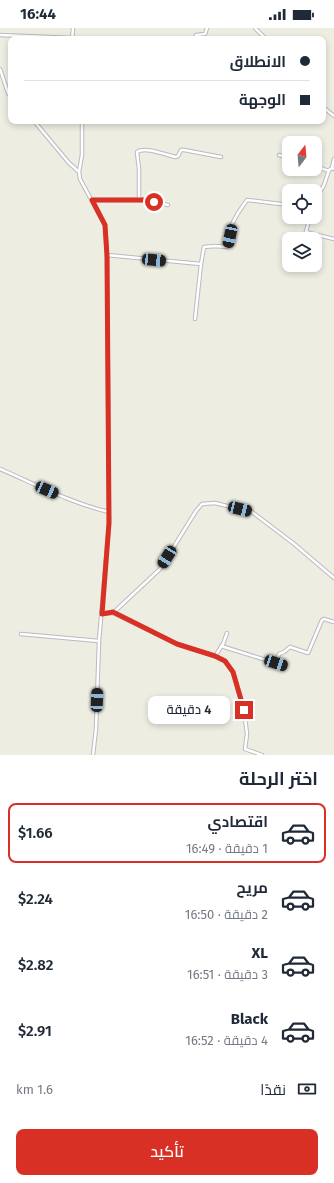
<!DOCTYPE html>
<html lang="ar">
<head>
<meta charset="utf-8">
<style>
	body { margin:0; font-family:"Fira Sans",Cairo,sans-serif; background:#f2f2f3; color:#1f2937; direction:rtl; height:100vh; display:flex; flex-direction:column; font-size:15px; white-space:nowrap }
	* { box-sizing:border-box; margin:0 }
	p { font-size:13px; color:#747a83 }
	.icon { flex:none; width:22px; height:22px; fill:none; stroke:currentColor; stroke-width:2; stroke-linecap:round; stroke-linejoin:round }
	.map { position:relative; height:727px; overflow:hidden; direction:ltr }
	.panel { display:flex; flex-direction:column; background:#fff; flex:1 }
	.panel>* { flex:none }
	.guide { position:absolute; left:8px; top:8px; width:318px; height:88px; border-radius:8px; box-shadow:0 2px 6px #0003; direction:rtl; display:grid; align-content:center; height:88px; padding:0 16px; background:#fff }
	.needle { width:26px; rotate:16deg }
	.controls { position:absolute; left:282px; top:108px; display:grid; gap:8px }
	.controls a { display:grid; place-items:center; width:40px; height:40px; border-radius:8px; background:#fff; box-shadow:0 2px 6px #0003; font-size:20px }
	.end { position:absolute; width:18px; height:18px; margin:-9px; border:5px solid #d93025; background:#fff; box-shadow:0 0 0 2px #fff }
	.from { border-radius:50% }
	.bubble { position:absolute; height:28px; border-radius:8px; background:#fff; box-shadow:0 2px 6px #0003; font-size:13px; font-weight:600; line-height:28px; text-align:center; direction:rtl }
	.car { position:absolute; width:12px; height:24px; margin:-12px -6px; border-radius:5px; box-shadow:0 0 3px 1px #0007; background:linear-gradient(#222 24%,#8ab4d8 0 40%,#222 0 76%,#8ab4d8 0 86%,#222 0) }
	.guide b { display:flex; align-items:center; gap:14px; height:38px; font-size:15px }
	.guide b+b { border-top:1px solid #e0e1e3 }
	.guide i { width:10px; height:10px; background:#1f2937 }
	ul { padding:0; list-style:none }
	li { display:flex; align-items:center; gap:12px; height:60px; margin:0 8px 6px; padding:0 8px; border:2px solid transparent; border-radius:8px }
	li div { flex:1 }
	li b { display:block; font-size:15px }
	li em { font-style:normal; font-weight:600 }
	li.on { border-color:#d93025 }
	li>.icon { width:36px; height:36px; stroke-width:1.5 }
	h2 { padding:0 16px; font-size:18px; line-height:48px }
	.pay { display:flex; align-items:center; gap:10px; height:44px; padding:0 16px; font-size:15px }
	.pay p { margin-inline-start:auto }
	.action { display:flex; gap:8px; margin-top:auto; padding:8px 16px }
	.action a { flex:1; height:46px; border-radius:8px; background:#d93025; color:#fff; font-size:16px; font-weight:600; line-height:46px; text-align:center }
	.status { display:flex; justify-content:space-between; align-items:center; height:28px; padding:0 20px; background:#fff; direction:ltr }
	.status svg { height:11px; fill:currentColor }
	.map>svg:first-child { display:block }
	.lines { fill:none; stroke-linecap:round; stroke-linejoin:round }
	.minor-casing { stroke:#babac0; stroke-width:4.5 }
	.minor { stroke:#fff; stroke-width:2.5 }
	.route { stroke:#d93025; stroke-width:5 }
</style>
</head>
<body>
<div class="status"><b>16:44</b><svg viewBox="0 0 49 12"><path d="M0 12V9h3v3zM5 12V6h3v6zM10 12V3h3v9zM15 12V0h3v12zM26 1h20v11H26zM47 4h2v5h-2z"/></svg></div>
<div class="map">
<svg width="334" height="727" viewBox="0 0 334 727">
	<rect width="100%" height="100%" fill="#edede2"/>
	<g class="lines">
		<defs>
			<g id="minor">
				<path d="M 255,0 L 266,11"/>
				<path d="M 0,7 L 72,10"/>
				<path d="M 72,11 L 73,0"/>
				<path d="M 194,11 L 196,7 L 205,6 L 207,0"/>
				<path d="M 0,41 L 8,65 L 11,69"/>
				<path d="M 323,79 L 334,88"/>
				<path d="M 34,93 L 69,135 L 79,144 L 80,151 L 105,197 L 107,227 L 109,495 L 99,613 L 96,701 L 93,727"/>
				<path d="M 279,127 L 289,130"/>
				<path d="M 315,138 L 329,143"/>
				<path d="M 332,140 L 334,131"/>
				<path d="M 79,144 L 82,127 L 82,93"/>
				<path d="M 92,172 L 147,172 L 168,177"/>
				<path d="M 139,172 L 139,141 L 137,124 C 145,118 166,127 176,129 L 178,128 L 181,122 L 184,122 L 221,129"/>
				<path d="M 315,172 L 324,157 L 329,142 L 332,140 L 334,141"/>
				<path d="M 306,204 L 334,211"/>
				<path d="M 304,211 L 310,189"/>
				<path d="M 107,227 L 201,236 L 204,219 L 215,218 L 227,219 L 232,196 L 238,185 L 247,172 L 289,177"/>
				<path d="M 195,291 L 201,236"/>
				<path d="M 0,441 C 35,456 71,475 109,484"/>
				<path d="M 113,585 L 177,616 L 215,628 L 225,633 L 233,644 L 244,682 L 247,706 L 245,721 L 262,727"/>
				<path d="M 102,586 L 113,585 L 160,541 L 196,483 L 202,476 L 215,475 L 252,484 L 293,515 L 334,550"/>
				<path d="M 21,606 L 99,613"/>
				<path d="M 221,618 L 285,638"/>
				<path d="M 215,628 L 223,616 L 227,605"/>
				<path d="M 276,635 L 279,626 L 284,624 L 290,619 L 308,625 L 322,592 L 324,591 L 334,594"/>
			</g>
		</defs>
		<use href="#minor" class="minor-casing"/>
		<use href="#minor" class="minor"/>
	</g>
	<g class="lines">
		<path class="route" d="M 154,174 L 144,172 L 92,172 L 105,197 L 107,228 L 109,495 L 102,586 L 113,584 L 177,616 L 215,628 L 225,633 L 233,644 L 244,682"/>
	</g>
</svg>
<div class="controls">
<a><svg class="needle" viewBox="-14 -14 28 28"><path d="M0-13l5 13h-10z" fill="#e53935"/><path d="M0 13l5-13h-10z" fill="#747a83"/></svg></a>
<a><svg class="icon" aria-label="locate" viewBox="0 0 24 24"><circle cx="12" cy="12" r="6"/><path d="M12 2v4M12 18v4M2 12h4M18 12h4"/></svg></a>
<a><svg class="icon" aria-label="layers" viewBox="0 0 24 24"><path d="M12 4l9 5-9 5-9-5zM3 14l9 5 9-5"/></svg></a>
</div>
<i class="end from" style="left:154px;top:174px"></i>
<i class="end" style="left:244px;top:682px"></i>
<div class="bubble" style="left:148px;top:668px;width:82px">4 دقيقة</div>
<i class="car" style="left:230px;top:208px;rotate:192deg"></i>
<i class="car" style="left:154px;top:232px;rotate:95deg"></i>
<i class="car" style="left:47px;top:462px;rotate:114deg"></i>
<i class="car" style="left:240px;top:481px;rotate:104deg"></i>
<i class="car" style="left:167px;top:529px;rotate:212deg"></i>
<i class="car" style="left:276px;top:635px;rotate:108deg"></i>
<i class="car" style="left:97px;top:672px;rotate:2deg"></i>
<div class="guide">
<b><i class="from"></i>الانطلاق</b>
<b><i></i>الوجهة</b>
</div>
</div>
<section class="panel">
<h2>اختر الرحلة</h2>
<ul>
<li class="on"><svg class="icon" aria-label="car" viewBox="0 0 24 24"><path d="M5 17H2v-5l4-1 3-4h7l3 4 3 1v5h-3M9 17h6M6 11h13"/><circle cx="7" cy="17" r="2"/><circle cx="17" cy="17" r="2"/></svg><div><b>اقتصادي</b><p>1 دقيقة · 16:49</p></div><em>$1.66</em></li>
<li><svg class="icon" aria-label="car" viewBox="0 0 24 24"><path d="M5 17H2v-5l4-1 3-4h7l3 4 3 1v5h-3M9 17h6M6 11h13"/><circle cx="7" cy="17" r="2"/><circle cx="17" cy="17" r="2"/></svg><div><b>مريح</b><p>2 دقيقة · 16:50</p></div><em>$2.24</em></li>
<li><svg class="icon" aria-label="car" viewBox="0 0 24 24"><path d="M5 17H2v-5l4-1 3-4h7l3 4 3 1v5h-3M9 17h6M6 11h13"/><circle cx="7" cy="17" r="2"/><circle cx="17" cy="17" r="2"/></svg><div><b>XL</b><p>3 دقيقة · 16:51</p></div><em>$2.82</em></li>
<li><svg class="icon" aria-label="car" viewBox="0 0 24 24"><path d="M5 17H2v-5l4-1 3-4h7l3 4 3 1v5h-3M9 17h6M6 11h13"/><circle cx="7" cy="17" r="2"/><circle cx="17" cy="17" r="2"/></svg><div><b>Black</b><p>4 دقيقة · 16:52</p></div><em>$2.91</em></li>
</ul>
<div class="pay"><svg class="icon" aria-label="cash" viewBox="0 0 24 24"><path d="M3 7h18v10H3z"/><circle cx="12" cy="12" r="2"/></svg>نقدًا<p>1.6 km</p></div>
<div class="action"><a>تأكيد</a></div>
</section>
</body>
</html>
